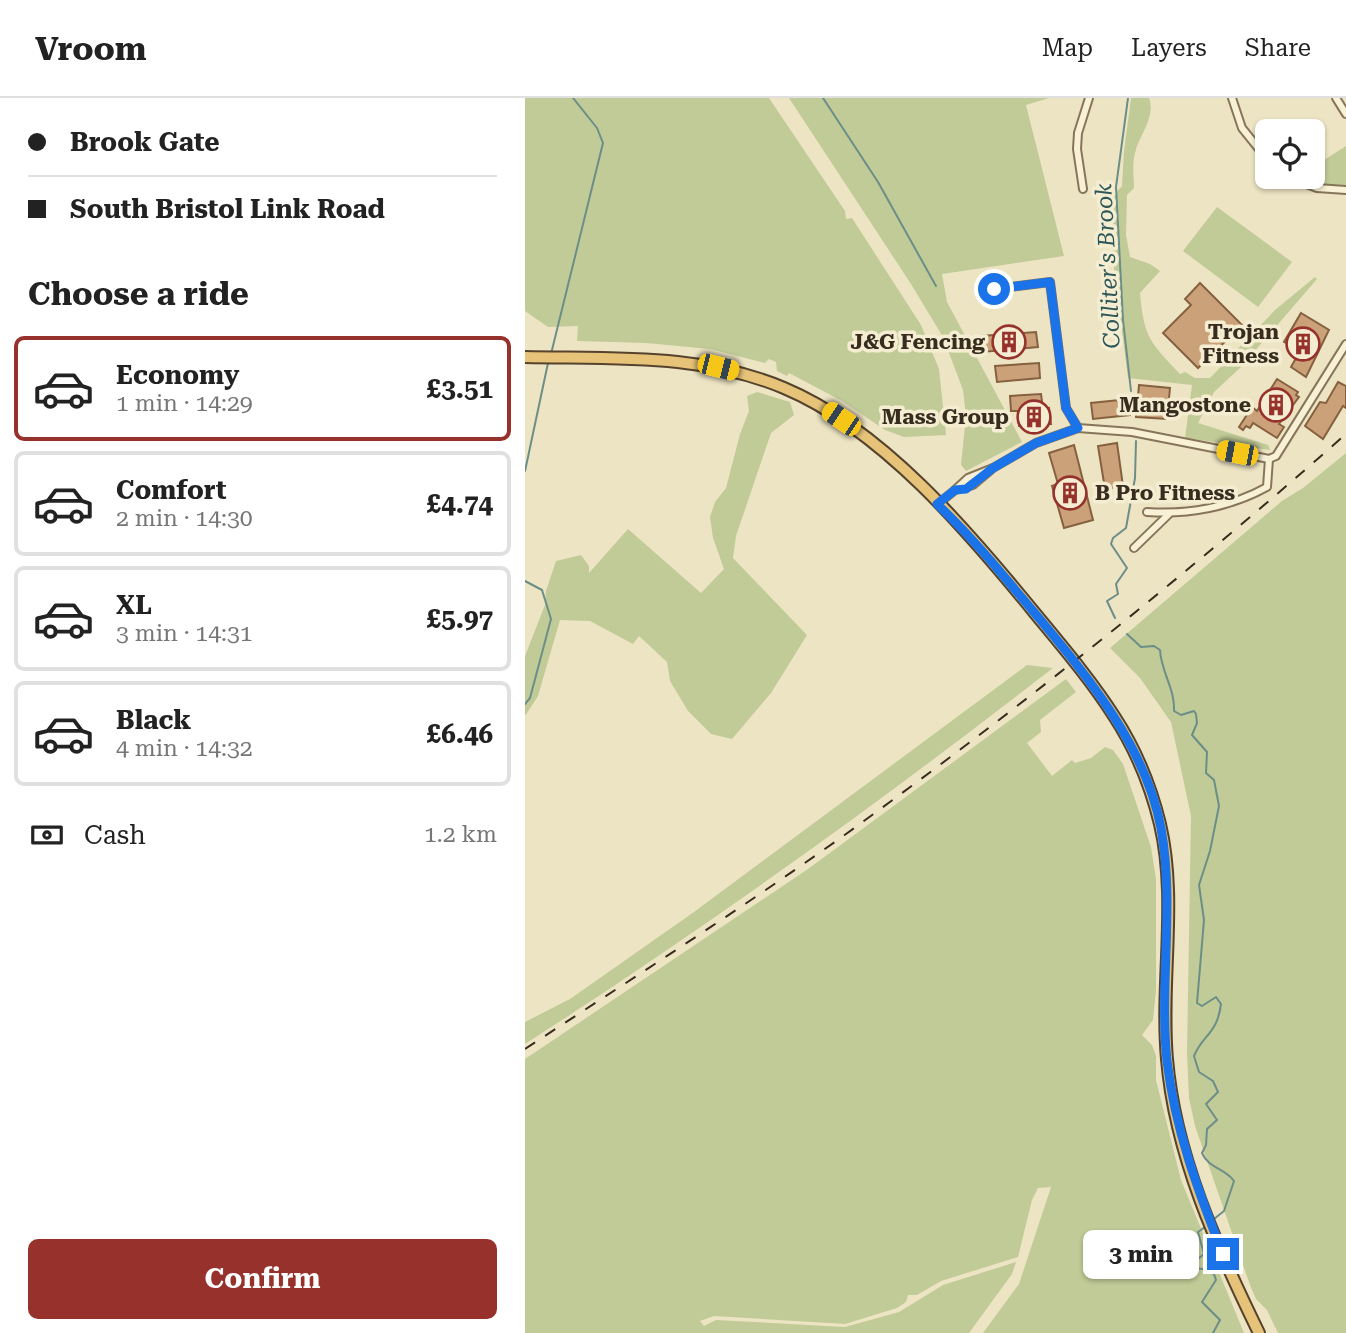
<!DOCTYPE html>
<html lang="en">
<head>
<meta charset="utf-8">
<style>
	body { margin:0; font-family:"Roboto Serif",serif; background:#f2f2f2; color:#222; height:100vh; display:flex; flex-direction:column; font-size:26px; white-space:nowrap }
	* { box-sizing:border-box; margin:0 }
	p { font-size:23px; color:#767676 }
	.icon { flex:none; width:38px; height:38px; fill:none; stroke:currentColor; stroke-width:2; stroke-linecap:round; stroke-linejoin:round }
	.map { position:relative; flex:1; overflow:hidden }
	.panel { display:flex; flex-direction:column; background:#fff; width:525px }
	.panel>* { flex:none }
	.guide { display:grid; align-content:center; height:154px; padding:0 28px; background:#fff }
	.buttons { position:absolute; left:730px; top:21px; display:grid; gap:14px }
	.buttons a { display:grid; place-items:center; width:70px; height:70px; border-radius:10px; background:#fff; box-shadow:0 2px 5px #0004; font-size:35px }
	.end { position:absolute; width:32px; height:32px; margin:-16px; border:9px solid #1a73e8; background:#fff; box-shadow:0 0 0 4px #fff }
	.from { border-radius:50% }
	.bubble { position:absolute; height:49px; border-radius:10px; background:#fff; box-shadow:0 2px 5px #0004; font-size:23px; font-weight:700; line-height:49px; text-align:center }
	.car { position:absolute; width:21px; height:42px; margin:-21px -10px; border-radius:9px; box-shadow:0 0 5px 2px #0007; background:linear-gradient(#f5c518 24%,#345 0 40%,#f5c518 0 76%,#345 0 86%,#f5c518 0) }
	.guide b { display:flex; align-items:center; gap:24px; height:66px; font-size:26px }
	.guide b+b { border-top:2px solid #e0e0e0 }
	.guide i { width:18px; height:18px; background:#222 }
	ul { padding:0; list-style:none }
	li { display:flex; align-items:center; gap:21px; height:105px; margin:0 14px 10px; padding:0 14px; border:4px solid #e0e0e0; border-radius:10px }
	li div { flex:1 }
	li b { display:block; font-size:26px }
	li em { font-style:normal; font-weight:700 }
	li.active { border-color:#96322b }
	li>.icon { width:63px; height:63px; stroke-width:1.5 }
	h2 { padding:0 28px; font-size:32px; line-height:84px }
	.pay { display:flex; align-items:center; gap:18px; height:77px; padding:0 28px; font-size:26px }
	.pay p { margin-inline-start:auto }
	.cta { display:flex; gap:14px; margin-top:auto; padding:14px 28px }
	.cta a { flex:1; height:80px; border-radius:10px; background:#96322b; color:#fff; font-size:28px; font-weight:700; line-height:80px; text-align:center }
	header { display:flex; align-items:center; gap:42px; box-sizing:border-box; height:98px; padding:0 35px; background:#fff; border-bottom:2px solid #e0e0e0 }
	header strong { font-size:33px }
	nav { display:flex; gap:38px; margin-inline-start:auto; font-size:24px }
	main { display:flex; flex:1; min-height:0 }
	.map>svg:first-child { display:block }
	.green { fill:#c1cb97 }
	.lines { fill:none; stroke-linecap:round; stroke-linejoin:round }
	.stream { stroke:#6c8e88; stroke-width:2 }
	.building { fill:#cba179; stroke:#866140; stroke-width:2 }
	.minor-casing { stroke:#87755a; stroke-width:10 }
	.trunk-casing { stroke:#55432e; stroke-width:14 }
	.minor { stroke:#f8f1d6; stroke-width:6 }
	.trunk { stroke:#e6c378; stroke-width:10 }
	.rail { stroke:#372c1e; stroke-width:2; stroke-dasharray:12 12; stroke-linecap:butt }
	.route { stroke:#1a73e8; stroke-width:9 }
	.labels { text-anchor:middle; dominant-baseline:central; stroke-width:7; stroke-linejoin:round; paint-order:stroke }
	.poi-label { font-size:21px; font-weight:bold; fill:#372c1e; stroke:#f5edd2; text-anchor:end }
	.water-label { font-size:23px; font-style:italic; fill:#2d5757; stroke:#f5edd2 }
</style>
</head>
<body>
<header>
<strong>Vroom</strong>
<nav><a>Map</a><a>Layers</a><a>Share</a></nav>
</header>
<main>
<section class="panel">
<div class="guide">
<b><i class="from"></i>Brook Gate</b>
<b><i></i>South Bristol Link Road</b>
</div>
<h2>Choose a ride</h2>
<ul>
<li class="active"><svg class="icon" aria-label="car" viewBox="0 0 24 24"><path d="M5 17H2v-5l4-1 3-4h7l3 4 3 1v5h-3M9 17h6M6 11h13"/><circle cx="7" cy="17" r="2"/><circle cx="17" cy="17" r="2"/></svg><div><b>Economy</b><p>1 min · 14:29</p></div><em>£3.51</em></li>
<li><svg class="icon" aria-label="car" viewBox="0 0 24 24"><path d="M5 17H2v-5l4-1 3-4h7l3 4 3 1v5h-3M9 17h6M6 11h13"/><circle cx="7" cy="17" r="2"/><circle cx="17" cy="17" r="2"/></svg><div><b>Comfort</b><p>2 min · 14:30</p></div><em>£4.74</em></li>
<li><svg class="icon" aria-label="car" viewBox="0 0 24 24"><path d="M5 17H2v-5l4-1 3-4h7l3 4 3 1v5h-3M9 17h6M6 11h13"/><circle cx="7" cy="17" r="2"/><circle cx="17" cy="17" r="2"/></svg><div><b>XL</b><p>3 min · 14:31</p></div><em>£5.97</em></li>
<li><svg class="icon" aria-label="car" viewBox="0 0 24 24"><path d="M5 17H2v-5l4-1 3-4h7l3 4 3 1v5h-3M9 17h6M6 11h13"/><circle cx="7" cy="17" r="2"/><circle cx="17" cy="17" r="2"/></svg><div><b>Black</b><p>4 min · 14:32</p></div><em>£6.46</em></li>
</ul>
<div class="pay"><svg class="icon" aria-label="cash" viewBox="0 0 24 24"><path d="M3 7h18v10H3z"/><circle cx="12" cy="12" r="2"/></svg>Cash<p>1.2 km</p></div>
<div class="cta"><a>Confirm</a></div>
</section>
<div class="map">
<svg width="821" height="1235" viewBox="0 0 821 1235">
	<rect width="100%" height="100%" fill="#ede4c3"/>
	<g class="green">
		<path d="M 0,0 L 244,0 L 320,113 L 321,121 L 327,120 L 396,227 L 414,271 L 421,337 L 379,339 L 360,332 L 317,303 L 264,275 L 262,278 L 252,273 L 251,264 L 244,261 L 240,265 L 185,251 L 121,245 L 52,243 L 53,228 L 23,229 L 0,213 Z"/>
		<path d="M 264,0 L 524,0 L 501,7 L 539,158 L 417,176 L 422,204 L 497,344 L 441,373 L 436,367 L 441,318 L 438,292 L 418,239 L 386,186 Z"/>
		<path d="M 606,0 L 624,0 C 631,20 614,37 610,55 C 607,66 609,80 609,90 L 602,97 L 601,137 L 605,159 L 625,166 L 635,173 L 615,195 C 619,240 625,244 655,276 L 660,274 L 670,280 L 685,280 L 750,212 L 790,179 L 792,181 L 716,269 L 689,294 L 673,325 L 743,347 L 745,352 L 660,340 L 667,287 L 603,280 L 586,147 L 589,97 L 597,88 L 599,53 Z"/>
		<path d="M 821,48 L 821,88 L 793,86 L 774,79 L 788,79 L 788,69 Z"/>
		<path d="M 692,109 L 767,164 L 733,209 L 658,153 Z"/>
		<path d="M 232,294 L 265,304 L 269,317 L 246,335 L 211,438 L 208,460 L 282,537 L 246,595 L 207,641 L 186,636 L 163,613 L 145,583 L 142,564 L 114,538 L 108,546 L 65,523 L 35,522 L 13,598 L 0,618 L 0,558 L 20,507 L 21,493 L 31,463 L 56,457 L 64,468 L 64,475 L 103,431 L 176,495 L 199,471 L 188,440 L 185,419 L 190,404 L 201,390 L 215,336 L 224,313 L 222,298 Z"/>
		<path d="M 821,355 L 821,1235 L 753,1235 L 742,1212 L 731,1201 L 725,1187 L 670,1028 L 664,1000 L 662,955 L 666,718 L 646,624 L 615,580 L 585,550 L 757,403 L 778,390 Z"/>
		<path d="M 502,567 L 528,570 C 357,703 182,829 0,946 L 0,924 L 45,901 L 169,814 Z"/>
		<path d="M 541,581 L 551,594 L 515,622 L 516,634 L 502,645 L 527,678 L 547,662 L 550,665 L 566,660 L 580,649 L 588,652 L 598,666 L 626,749 L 631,781 L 631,892 L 628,922 L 617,937 L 627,947 L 631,958 L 631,982 L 656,1082 L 719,1235 L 458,1235 L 494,1186 L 526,1089 L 513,1090 L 507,1102 L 493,1159 L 416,1183 L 392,1197 L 383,1197 L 381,1204 L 372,1210 L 320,1226 L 189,1218 L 175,1223 L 179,1228 L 191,1222 L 320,1229 L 374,1214 L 418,1187 L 491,1164 L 487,1176 L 444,1235 L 0,1235 L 0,961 L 283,771 Z"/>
	</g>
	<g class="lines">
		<g class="stream">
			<path d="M 298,0 L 353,84 L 411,188"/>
			<path d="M 603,0 L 591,89 L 598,222 L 606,293"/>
			<path d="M 26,256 L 78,45 L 72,30 L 48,0"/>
			<path d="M 0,373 L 23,265"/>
			<path d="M 0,483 L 17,492 L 26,521 L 5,600 L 0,606"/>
			<path d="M 590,520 L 582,503 L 593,496 L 591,486 L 602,470 L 586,446 L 588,440 L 601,430 L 610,380 L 611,343"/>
			<path d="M 602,536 L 616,549 L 629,548 L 635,552 C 636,574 650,590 649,613 L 656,617 L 669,613 L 671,616 L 672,625 L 667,637 L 682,654 L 681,675 L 689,682 L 694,708 L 685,753 L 674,787 L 679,822 L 672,905 L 677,908 L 691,899 L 696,906 C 692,937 678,936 669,958 L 674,974 L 688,983 L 693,994 L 681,1006 L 692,1022 L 682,1031 L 681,1047 L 677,1055 C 684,1071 700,1070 709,1083 L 699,1113 L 689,1121"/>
			<path d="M 680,1129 L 673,1134 L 679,1156 L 668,1165 L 668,1170 C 680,1172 688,1169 691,1182 L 677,1204 L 695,1222 L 688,1235"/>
		</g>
	</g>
	<g class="building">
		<path d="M 675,185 L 717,227 L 673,270 L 638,235 L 666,207 L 660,201 Z"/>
		<path d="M 776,215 L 804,232 L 781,279 L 766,269 L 775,253 L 759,244 Z"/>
		<path d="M 511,234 L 513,249 L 457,254 L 456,238 Z"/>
		<path d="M 514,265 L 515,280 L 472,284 L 470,268 Z"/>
		<path d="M 752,281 L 773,294 L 771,297 L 774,299 L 754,326 L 759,329 L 752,340 L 728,325 L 725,330 L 721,328 L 718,332 L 714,329 L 727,309 L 732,313 Z"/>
		<path d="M 813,284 L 821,288 L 821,310 L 818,308 L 798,341 L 780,328 L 795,304 L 801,305 Z"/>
		<path d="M 614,287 L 645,290 L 642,321 L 611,319 Z"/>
		<path d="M 516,296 L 518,311 L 524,310 L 526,326 L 494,328 L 493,313 L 486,313 L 485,298 Z"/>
		<path d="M 604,301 L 605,317 L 568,321 L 566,305 Z"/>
		<path d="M 592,345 L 598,388 L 580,391 L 573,348 Z"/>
		<path d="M 549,347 L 568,422 L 539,430 L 527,388 L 533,386 L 524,355 Z"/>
	</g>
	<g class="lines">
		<defs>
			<g id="minor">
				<path d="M 707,0 L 717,30 L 742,61"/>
				<path d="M 811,0 L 821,16"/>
				<path d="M 763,79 L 792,90 L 821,92"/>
				<path d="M 558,91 L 552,51 L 553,35 L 564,0"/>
				<path d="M 469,191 L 525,184 L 541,310 L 553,330"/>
				<path d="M 744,361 L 751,358 L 821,246"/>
				<path d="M 468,370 L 443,380 L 430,392 L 448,387 L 468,370 L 511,345 L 553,330 L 607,334 L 744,361"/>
				<path d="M 413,406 L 430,392"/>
				<path d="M 622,414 C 663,417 706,409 742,389 L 744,361"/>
				<path d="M 609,450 L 644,416"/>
			</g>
			<path id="trunk" d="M 0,259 C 88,261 176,255 259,290 C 357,331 443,433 509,514 C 537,548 566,582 589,618 C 610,650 626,689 635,726 C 653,802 635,884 642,961 C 650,1057 692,1149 734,1235"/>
		</defs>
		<use href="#minor" class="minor-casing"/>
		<use href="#trunk" class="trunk-casing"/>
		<use href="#minor" class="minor"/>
		<use href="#trunk" class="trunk"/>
		<path class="rail" d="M 0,951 C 108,880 216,811 321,736 C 494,611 661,477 821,336"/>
	</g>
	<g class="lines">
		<path class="route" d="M 469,191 L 525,184 L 541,310 L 553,330 L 511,345 L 468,370 L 441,391 L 430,392 L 412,406 C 447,439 477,476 508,513 C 561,577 620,646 636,730 C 650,807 634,886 642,963 C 650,1031 673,1093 698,1156"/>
	</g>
	<defs>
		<symbol id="building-ring" viewBox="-11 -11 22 22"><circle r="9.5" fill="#f5edd2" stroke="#96322b" stroke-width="1.5"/><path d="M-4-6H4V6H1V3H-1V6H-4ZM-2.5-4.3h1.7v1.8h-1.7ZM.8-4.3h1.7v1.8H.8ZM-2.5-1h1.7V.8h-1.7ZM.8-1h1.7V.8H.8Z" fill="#96322b"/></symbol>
	</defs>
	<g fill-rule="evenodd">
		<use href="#building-ring" x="465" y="225" width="38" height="38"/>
		<use href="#building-ring" x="759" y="227" width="38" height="38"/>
		<use href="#building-ring" x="732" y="288" width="38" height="38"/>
		<use href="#building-ring" x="490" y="300" width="38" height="38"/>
		<use href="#building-ring" x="526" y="376" width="38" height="38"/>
	</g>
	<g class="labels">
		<g class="poi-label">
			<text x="754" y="234">Trojan<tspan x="754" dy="24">Fitness</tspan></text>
			<text x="460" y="244">J&amp;G Fencing</text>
			<text x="726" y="307">Mangostone</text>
			<text x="484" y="319">Mass Group</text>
			<text x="570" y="395" text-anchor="start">B Pro Fitness</text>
		</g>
		<g class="water-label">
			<text transform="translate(583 168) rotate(-93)">Colliter's Brook</text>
		</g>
	</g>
</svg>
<div class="buttons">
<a><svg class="icon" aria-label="locate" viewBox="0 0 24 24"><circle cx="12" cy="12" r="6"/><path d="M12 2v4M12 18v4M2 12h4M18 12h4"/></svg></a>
</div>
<i class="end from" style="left:469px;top:191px"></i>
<i class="end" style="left:698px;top:1156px"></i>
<div class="bubble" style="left:558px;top:1132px;width:116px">3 min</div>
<i class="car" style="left:193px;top:269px;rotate:104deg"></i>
<i class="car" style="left:316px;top:321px;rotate:304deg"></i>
<i class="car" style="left:712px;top:355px;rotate:281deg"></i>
</div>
</main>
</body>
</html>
